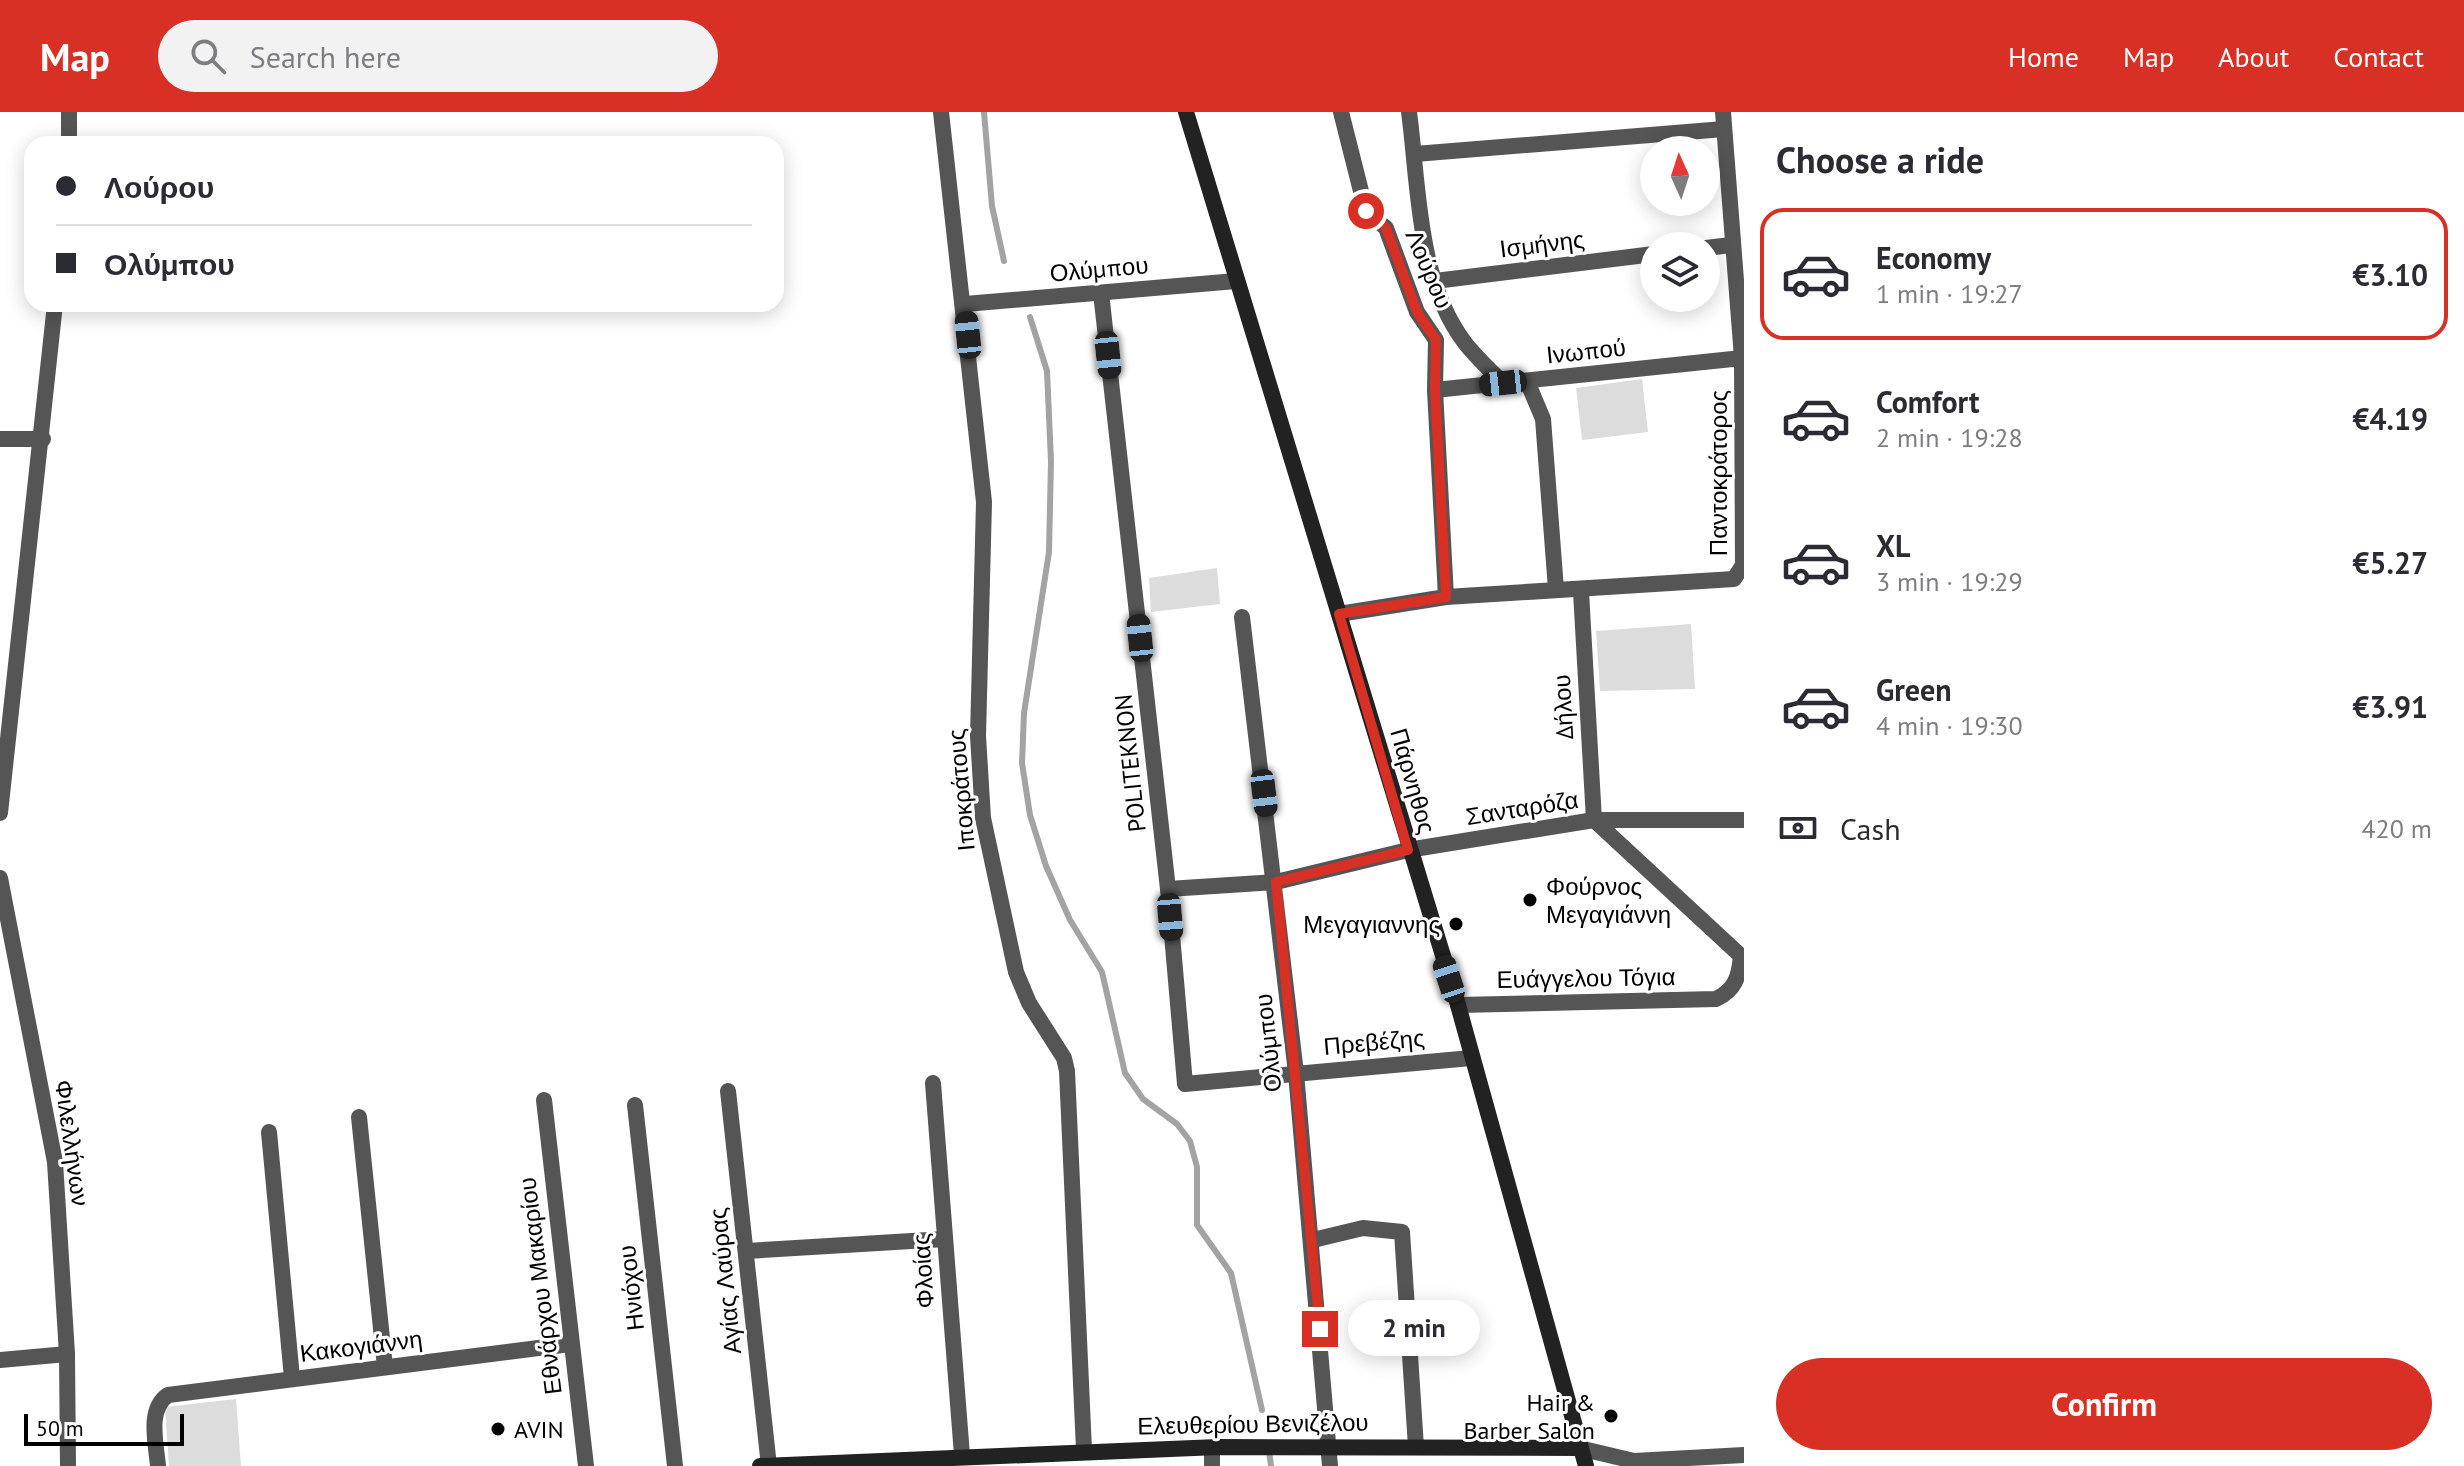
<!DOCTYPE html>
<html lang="en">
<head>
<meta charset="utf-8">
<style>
	body { margin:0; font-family:"PT Sans",sans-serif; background:#f2f2f3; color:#2b2b33; height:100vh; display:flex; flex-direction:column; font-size:30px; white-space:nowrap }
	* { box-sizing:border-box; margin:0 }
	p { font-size:26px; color:#7c7c81 }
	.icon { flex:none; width:44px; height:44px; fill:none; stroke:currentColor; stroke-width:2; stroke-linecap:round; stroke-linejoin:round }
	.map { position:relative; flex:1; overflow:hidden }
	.side { display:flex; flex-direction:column; background:#fff; width:720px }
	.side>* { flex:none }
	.banner { position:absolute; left:24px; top:24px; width:760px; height:176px; border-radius:24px; box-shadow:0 4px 20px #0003; display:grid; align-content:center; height:176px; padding:0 32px; background:#fff }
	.needle { width:52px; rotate:357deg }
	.buttons { position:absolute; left:1640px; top:24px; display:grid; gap:16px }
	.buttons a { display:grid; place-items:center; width:80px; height:80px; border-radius:50%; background:#fff; box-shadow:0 4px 20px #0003; font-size:40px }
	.scale { position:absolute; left:24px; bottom:20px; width:160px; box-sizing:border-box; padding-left:8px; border:4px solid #000; border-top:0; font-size:22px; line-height:28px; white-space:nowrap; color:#000; -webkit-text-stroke:6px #fff; paint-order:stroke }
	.end { position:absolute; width:36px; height:36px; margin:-18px; border:10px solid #d93025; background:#fff; box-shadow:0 0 0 4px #fff }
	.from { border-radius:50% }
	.bubble { position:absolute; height:56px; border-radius:28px; background:#fff; box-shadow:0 4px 20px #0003; font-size:26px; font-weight:600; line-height:56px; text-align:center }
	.car { position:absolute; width:24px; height:48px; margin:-24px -12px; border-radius:10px; box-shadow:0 0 6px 2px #0007; background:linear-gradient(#222 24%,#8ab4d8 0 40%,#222 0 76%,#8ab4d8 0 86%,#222 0) }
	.banner b { display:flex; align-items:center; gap:28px; height:76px; font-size:30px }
	.banner b+b { border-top:2px solid #e1e1e2 }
	.banner i { width:20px; height:20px; background:#2b2b33 }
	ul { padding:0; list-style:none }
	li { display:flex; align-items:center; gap:24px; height:132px; margin:0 16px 12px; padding:0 16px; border:4px solid transparent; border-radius:24px }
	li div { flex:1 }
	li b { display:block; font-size:30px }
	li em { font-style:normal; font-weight:600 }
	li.selected { border-color:#d93025 }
	li>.icon { width:72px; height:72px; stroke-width:1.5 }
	h2 { padding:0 32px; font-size:36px; line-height:96px }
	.pay { display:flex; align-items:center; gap:20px; height:88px; padding:0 32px; font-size:30px }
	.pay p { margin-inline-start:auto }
	.button { display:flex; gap:16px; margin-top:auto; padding:16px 32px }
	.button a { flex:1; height:92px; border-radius:48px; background:#d93025; color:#fff; font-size:32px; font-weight:600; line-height:92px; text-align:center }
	header { display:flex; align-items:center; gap:48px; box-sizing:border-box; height:112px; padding:0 40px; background:#d93025; color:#fff }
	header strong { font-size:38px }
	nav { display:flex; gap:44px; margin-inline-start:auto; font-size:28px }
	.search { width:560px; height:72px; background:#f2f2f3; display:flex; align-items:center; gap:20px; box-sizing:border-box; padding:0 28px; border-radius:44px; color:#7c7c81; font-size:30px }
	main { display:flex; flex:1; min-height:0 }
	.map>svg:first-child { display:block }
	.green { fill:#dcdcdc }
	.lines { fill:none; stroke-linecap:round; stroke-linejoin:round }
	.stream { stroke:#a3a3a3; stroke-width:6 }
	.street { stroke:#555; stroke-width:16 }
	.secondary { stroke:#222; stroke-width:16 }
	.route { stroke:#d93025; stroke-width:10 }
	.poi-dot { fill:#000; stroke:#fff; stroke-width:3 }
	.labels { text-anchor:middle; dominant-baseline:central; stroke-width:6; stroke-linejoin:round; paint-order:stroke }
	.street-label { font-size:24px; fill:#000; stroke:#fff }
	.poi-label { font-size:24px; fill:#000; stroke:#fff; text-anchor:start }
</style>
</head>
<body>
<header>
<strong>Map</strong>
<div class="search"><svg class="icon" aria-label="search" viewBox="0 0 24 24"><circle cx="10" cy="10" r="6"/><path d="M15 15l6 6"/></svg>Search here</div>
<nav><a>Home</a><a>Map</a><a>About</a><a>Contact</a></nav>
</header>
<main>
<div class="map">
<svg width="1744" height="1354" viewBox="0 0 1744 1354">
	<rect width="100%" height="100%" fill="#fff"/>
	<g class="green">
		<path d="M 1642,267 L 1648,320 L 1582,328 L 1576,276 Z"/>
		<path d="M 1217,456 L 1220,492 L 1151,500 L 1149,466 Z"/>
		<path d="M 1691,512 L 1695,577 L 1600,579 L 1596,519 Z"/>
		<path d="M 236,1287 L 241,1354 L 169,1354 L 165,1295 Z"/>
	</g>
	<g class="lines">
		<g class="stream">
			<path d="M 984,0 L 992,94 L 1004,149"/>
			<path d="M 1030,205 L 1047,259 L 1051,349 L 1049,440 L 1024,601 L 1022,651 L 1030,703 L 1046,754 L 1070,808 L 1102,860 L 1125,961 L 1143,987 L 1177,1012 L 1190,1029 L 1197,1055 L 1197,1113 L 1231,1161 L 1262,1298"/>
			<path d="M 1269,1339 L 1271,1354"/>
		</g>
		<g class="street">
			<path d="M 941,0 L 984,390 L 978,624 L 983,706 L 1016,860 L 1029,891 L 1064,946 L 1067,959 L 1084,1338"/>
			<path d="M 1341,0 L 1366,99 L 1386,116 L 1417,200 L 1436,228 L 1435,278 L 1446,485"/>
			<path d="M 1409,0 C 1419,75 1417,168 1465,231 C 1476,245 1490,258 1503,271"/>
			<path d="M 69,32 L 69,0"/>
			<path d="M 1415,42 L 1724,17"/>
			<path d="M 1706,136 L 1731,133"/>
			<path d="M 1435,169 L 1654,142"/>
			<path d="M 1101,181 L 1168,777 L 1185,972 L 1471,946"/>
			<path d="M 965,192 L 1236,169"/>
			<path d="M 1527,269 L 1543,307 L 1556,477"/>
			<path d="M 1435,278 L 1742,246"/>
			<path d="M 0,327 L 43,327"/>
			<path d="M 1339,502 L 1446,485 L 1734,467 L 1743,453 L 1742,246 L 1723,0"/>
			<path d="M 1242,505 L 1296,961 L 1330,1354"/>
			<path d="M 0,701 L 55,192"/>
			<path d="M 0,766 L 55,1050 L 67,1242 L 68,1354"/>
			<path d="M 1168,777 L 1276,770 L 1408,738 L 1594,708 L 1744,708"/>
			<path d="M 1458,893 L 1716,887 C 1735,878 1739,865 1741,844 L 1594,708 L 1581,480"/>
			<path d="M 933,971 L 962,1343"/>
			<path d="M 728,979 L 769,1354"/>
			<path d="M 544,988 L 586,1354"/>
			<path d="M 635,993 L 675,1354"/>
			<path d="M 359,1005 L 385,1255"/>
			<path d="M 269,1020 L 292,1266"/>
			<path d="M 1313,1128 L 1363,1116 L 1402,1120 L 1416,1335"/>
			<path d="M 746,1139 L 945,1127"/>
			<path d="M 0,1248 L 67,1242"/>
			<path d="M 1579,1336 L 1634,1349 L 1744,1343"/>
			<path d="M 158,1354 C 156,1331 147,1297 168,1283 L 570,1232"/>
			<path d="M 1212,1354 L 1212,1336"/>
		</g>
		<g class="secondary">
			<path d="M 1186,0 L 1458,893 L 1586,1354"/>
			<path d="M 760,1354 L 1218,1335 L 1579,1336"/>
		</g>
	</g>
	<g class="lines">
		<path class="route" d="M 1320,1217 L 1276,770 L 1408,738 L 1339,502 L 1446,485 L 1435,278 L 1436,228 L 1417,200 L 1386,116 L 1366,99"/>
	</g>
	<g class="poi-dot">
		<circle cx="1530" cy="788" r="8"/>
		<circle cx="1456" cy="812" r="8"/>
		<circle cx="1611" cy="1304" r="8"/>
		<circle cx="498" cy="1317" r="8"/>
	</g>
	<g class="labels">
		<g class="street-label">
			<text transform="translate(1542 132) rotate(-7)">Ισμήνης</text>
			<text transform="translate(1099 157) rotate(-5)">Ολύμπου</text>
			<text transform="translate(1429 157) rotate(67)">Λούρου</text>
			<text transform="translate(1586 239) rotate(-6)">Ινωπού</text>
			<text transform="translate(1718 361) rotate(-90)">Παντοκράτορος</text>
			<text transform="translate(1563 595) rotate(-93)">Δήλου</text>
			<text transform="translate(1130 651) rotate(-96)">POLITEKNON</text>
			<text transform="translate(1413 669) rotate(74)">Πάρνηθος</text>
			<text transform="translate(961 678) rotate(-95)">Ιποκράτους</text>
			<text transform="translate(1522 696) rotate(-9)">Σανταρόζα</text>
			<text transform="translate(1586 866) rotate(-1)">Ευάγγελου Τόγια</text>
			<text transform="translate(1374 930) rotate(-5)">Πρεβέζης</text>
			<text transform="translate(1268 931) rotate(-96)">Ολύμπου</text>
			<text transform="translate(72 1031) rotate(82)">Φιλελλήνων</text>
			<text transform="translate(923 1159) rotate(-94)">Φλοίας</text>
			<text transform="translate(725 1169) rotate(-96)">Αγίας Λαύρας</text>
			<text transform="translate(540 1174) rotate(-97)">Εθνάρχου Μακαρίου</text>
			<text transform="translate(631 1176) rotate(-96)">Ηνιόχου</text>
			<text transform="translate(361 1234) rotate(-7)">Κακογιάννη</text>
			<text transform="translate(1253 1312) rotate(-1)">Ελευθερίου Βενιζέλου</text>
		</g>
		<g class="poi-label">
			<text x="1546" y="774">Φούρνος<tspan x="1546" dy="28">Μεγαγιάννη</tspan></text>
			<text x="1440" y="812" text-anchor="end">Μεγαγιαννης</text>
			<text x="1595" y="1290" text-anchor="end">Hair &amp;<tspan x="1595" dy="28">Barber Salon</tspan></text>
			<text x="514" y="1317">AVIN</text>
		</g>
	</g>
</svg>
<div class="buttons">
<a><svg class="needle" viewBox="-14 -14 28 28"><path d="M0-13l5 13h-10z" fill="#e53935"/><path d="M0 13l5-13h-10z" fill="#7c7c81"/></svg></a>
<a><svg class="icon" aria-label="layers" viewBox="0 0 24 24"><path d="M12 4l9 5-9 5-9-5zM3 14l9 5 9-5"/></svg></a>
</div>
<div class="scale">50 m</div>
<i class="end from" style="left:1366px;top:99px"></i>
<i class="end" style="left:1320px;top:1217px"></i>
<div class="bubble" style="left:1348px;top:1188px;width:132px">2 min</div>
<i class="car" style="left:968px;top:223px;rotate:354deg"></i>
<i class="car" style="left:1108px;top:243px;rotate:174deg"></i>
<i class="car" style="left:1503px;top:271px;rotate:264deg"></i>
<i class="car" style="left:1140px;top:526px;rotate:354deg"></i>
<i class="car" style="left:1264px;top:681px;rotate:173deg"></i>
<i class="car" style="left:1170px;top:805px;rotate:175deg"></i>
<i class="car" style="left:1449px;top:867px;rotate:342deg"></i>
<div class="banner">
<b><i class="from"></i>Λούρου</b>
<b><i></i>Ολύμπου</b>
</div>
</div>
<section class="side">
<h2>Choose a ride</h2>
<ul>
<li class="selected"><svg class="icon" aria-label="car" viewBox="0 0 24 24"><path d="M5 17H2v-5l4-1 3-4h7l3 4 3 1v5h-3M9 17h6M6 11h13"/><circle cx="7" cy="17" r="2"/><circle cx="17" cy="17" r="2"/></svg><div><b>Economy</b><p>1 min · 19:27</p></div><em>€3.10</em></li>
<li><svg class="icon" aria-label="car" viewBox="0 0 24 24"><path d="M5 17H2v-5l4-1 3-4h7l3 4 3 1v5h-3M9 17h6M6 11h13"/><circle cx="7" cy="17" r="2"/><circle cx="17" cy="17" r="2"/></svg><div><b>Comfort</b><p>2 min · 19:28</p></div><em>€4.19</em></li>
<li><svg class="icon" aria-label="car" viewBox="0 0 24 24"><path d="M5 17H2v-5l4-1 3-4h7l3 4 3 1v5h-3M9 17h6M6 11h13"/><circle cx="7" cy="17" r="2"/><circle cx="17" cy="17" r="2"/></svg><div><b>XL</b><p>3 min · 19:29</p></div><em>€5.27</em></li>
<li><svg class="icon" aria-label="car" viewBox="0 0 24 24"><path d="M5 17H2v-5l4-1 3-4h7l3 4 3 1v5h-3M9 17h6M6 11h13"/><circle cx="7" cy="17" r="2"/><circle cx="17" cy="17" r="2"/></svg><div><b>Green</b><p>4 min · 19:30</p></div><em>€3.91</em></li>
</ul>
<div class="pay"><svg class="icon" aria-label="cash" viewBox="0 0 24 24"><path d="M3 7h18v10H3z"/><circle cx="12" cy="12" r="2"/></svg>Cash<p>420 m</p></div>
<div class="button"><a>Confirm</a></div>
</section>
</main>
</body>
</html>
